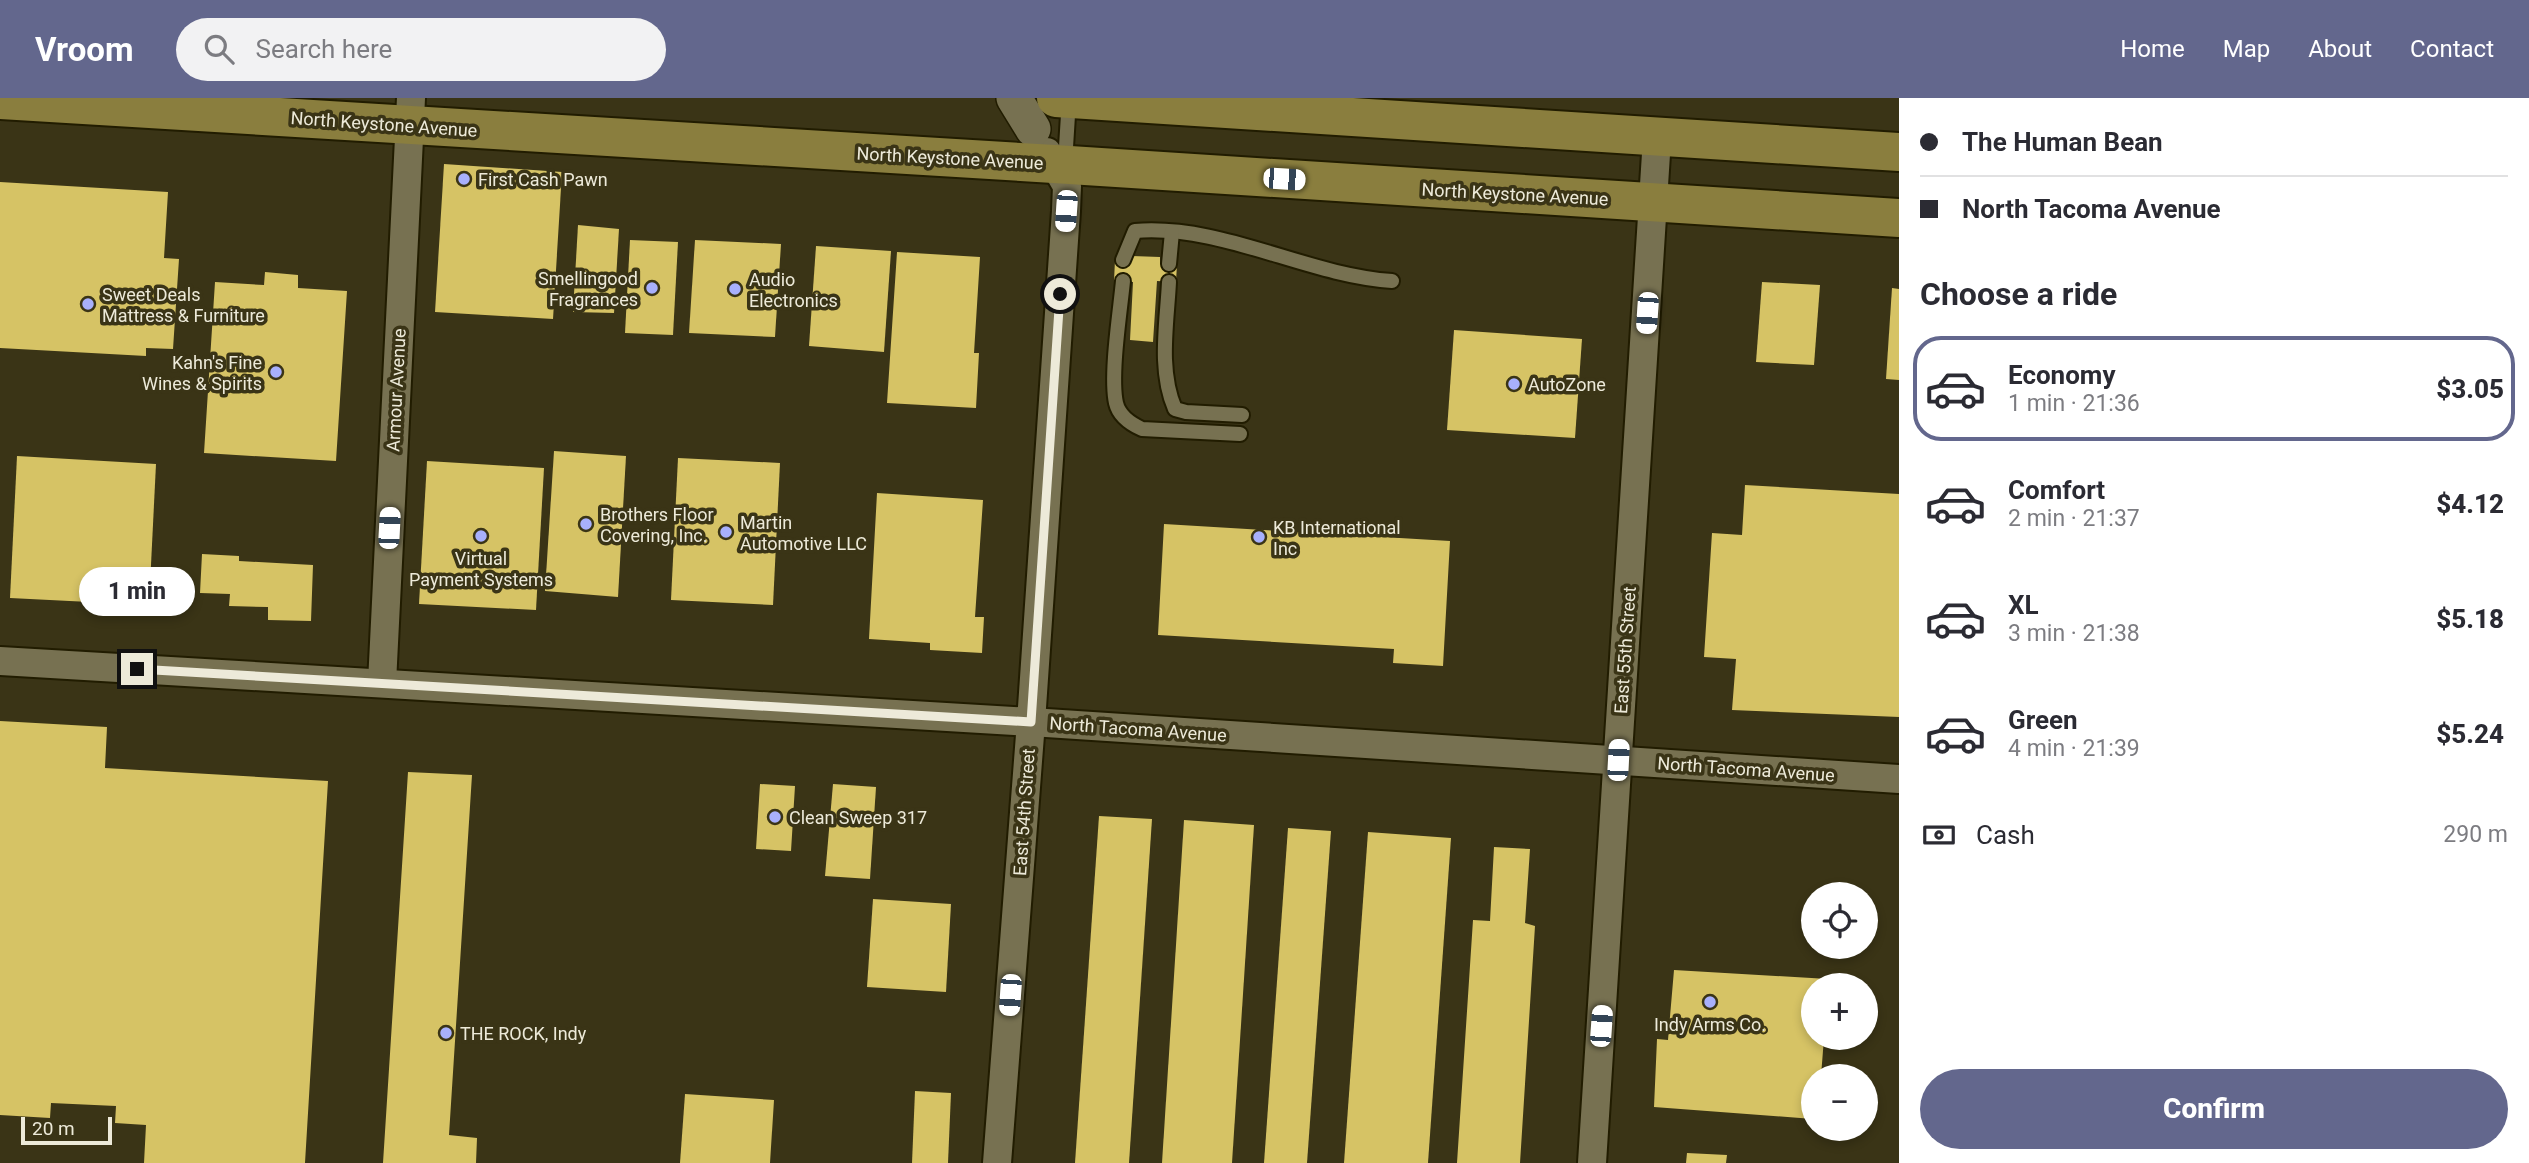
<!DOCTYPE html>
<html lang="en">
<head>
<meta charset="utf-8">
<style>
	body { margin:0; font-family:Roboto,sans-serif; background:#f2f2f3; color:#2b2b33; height:100vh; display:flex; flex-direction:column; font-size:26px; white-space:nowrap }
	* { box-sizing:border-box; margin:0 }
	p { font-size:23px; color:#7c7c81 }
	.icon { flex:none; width:38px; height:38px; fill:none; stroke:currentColor; stroke-width:2; stroke-linecap:round; stroke-linejoin:round }
	.map { position:relative; flex:1; overflow:hidden }
	.drawer { display:flex; flex-direction:column; background:#fff; width:630px }
	.drawer>* { flex:none }
	.top-card { display:grid; align-content:center; height:154px; padding:0 21px; background:#fff }
	.tools { position:absolute; left:1801px; top:784px; display:grid; gap:14px }
	.tools a { display:grid; place-items:center; width:77px; height:77px; border-radius:50%; background:#fff; box-shadow:0 4px 10px #0003; font-size:35px }
	.scale { position:absolute; left:21px; bottom:18px; width:91px; box-sizing:border-box; padding-left:7px; border:4px solid #edead9; border-top:0; font-size:19px; line-height:24px; white-space:nowrap; color:#edead9; -webkit-text-stroke:5px #3a3416; paint-order:stroke }
	.end { position:absolute; width:32px; height:32px; margin:-16px; border:9px solid #edead9; background:#111; box-shadow:0 0 0 4px #111 }
	.from { border-radius:50% }
	.bubble { position:absolute; height:49px; border-radius:24px; background:#fff; box-shadow:0 4px 10px #0003; font-size:23px; font-weight:800; line-height:49px; text-align:center }
	.car { position:absolute; width:21px; height:42px; margin:-21px -10px; border-radius:9px; box-shadow:0 0 5px 2px #0007; background:linear-gradient(#fff 24%,#345 0 40%,#fff 0 76%,#345 0 86%,#fff 0) }
	.top-card b { display:flex; align-items:center; gap:24px; height:66px; font-size:26px }
	.top-card b+b { border-top:2px solid #e1e1e2 }
	.top-card i { width:18px; height:18px; background:#2b2b33 }
	ul { padding:0; list-style:none }
	li { display:flex; align-items:center; gap:21px; height:105px; margin:0 14px 10px; padding:0 7px; border:4px solid transparent; border-radius:28px }
	li div { flex:1 }
	li b { display:block; font-size:26px }
	li em { font-style:normal; font-weight:800 }
	li.selected { border-color:#63678d }
	li>.icon { width:63px; height:63px; stroke-width:1.5 }
	h2 { padding:0 21px; font-size:32px; line-height:84px }
	.pay { display:flex; align-items:center; gap:18px; height:77px; padding:0 21px; font-size:26px }
	.pay p { margin-inline-start:auto }
	.action { display:flex; gap:14px; margin-top:auto; padding:14px 21px }
	.action a { flex:1; height:80px; border-radius:42px; background:#63678d; color:#fff; font-size:28px; font-weight:800; line-height:80px; text-align:center }
	header { display:flex; align-items:center; gap:42px; box-sizing:border-box; height:98px; padding:0 35px; background:#63678d; color:#fff }
	header strong { font-size:33px }
	nav { display:flex; gap:38px; margin-inline-start:auto; font-size:24px }
	.search { width:490px; height:63px; background:#f2f2f3; display:flex; align-items:center; gap:18px; box-sizing:border-box; padding:0 24px; border-radius:38px; color:#7c7c81; font-size:26px }
	main { display:flex; flex:1; min-height:0 }
	.map>svg:first-child { display:block }
	.building { fill:#d6c365 }
	.lines { fill:none; stroke-linecap:round; stroke-linejoin:round }
	.service-casing { stroke:#211c00; stroke-width:18 }
	.minor-casing { stroke:#211c00; stroke-width:32 }
	.tertiary-casing { stroke:#211c00; stroke-width:38 }
	.primary-casing { stroke:#211c00; stroke-width:42 }
	.service { stroke:#777151; stroke-width:14 }
	.minor { stroke:#777151; stroke-width:28 }
	.tertiary { stroke:#777151; stroke-width:35 }
	.primary { stroke:#8a7e3e; stroke-width:38 }
	.route { stroke:#edead9; stroke-width:9 }
	.poi-dot { fill:#a8b0fc; stroke:#3a3416; stroke-width:2.5 }
	.labels { text-anchor:middle; dominant-baseline:central; stroke-width:7; stroke-linejoin:round; paint-order:stroke }
	.street-label { font-size:18px; fill:#edead9; stroke:#3a3416 }
	.poi-label { font-size:18px; fill:#edead9; stroke:#3a3416; text-anchor:start }
</style>
</head>
<body>
<header>
<strong>Vroom</strong>
<div class="search"><svg class="icon" aria-label="search" viewBox="0 0 24 24"><circle cx="10" cy="10" r="6"/><path d="M15 15l6 6"/></svg>Search here</div>
<nav><a>Home</a><a>Map</a><a>About</a><a>Contact</a></nav>
</header>
<main>
<div class="map">
<svg width="1899" height="1065" viewBox="0 0 1899 1065">
	<rect width="100%" height="100%" fill="#3a3416"/>
	<g class="building">
		<path d="M 444,66 L 562,74 L 553,221 L 435,214 Z"/>
		<path d="M 0,84 L 168,94 L 164,160 L 179,161 L 173,251 L 146,250 L 146,258 L 0,250 Z"/>
		<path d="M 578,127 L 619,131 L 614,215 L 573,214 Z"/>
		<path d="M 630,142 L 678,144 L 673,237 L 625,235 Z"/>
		<path d="M 695,142 L 781,146 L 775,239 L 689,235 Z"/>
		<path d="M 816,148 L 891,153 L 884,254 L 809,248 Z"/>
		<path d="M 897,154 L 980,159 L 974,255 L 979,255 L 976,310 L 887,305 Z"/>
		<path d="M 1132,158 L 1160,159 L 1160,165 L 1177,166 L 1176,184 L 1157,183 L 1153,244 L 1130,242 L 1133,184 L 1114,183 L 1115,162 L 1132,163 Z"/>
		<path d="M 265,174 L 298,177 L 298,190 L 347,193 L 336,363 L 204,355 L 215,184 L 264,187 Z"/>
		<path d="M 1762,184 L 1820,187 L 1814,267 L 1756,264 Z"/>
		<path d="M 1892,190 L 1899,191 L 1899,282 L 1886,281 Z"/>
		<path d="M 1454,232 L 1582,241 L 1575,340 L 1447,332 Z"/>
		<path d="M 554,353 L 626,358 L 618,499 L 545,493 Z"/>
		<path d="M 17,358 L 156,366 L 149,507 L 10,500 Z"/>
		<path d="M 678,360 L 780,365 L 773,507 L 671,502 Z"/>
		<path d="M 427,363 L 544,370 L 536,512 L 419,506 Z"/>
		<path d="M 1745,387 L 1899,396 L 1899,619 L 1732,612 L 1736,561 L 1704,559 L 1712,435 L 1742,437 Z"/>
		<path d="M 877,395 L 983,402 L 975,519 L 984,519 L 982,555 L 930,552 L 930,545 L 869,541 Z"/>
		<path d="M 1164,426 L 1450,443 L 1443,568 L 1393,565 L 1394,551 L 1158,537 Z"/>
		<path d="M 202,456 L 239,458 L 239,463 L 313,467 L 311,523 L 268,522 L 268,509 L 229,508 L 230,496 L 200,495 Z"/>
		<path d="M 0,623 L 107,629 L 105,670 L 328,683 L 305,1065 L 144,1065 L 146,1027 L 115,1025 L 116,1008 L 51,1005 L 50,1020 L 0,1017 Z"/>
		<path d="M 408,674 L 472,677 L 449,1037 L 477,1040 L 476,1065 L 383,1065 Z"/>
		<path d="M 760,686 L 795,688 L 791,753 L 756,751 Z"/>
		<path d="M 833,686 L 876,689 L 870,781 L 825,778 Z"/>
		<path d="M 1099,718 L 1152,721 L 1129,1065 L 1075,1065 Z"/>
		<path d="M 1184,722 L 1254,727 L 1232,1065 L 1162,1065 Z"/>
		<path d="M 1288,730 L 1331,733 L 1307,1065 L 1264,1065 Z"/>
		<path d="M 1368,734 L 1451,740 L 1428,1065 L 1344,1065 Z"/>
		<path d="M 1494,749 L 1530,751 L 1525,825 L 1535,828 L 1520,1065 L 1457,1065 L 1473,822 L 1490,823 Z"/>
		<path d="M 873,801 L 951,806 L 946,894 L 867,889 Z"/>
		<path d="M 1674,872 L 1828,881 L 1827,887 L 1813,887 L 1813,940 L 1824,940 L 1821,978 L 1813,978 L 1813,1021 L 1654,1009 L 1657,941 L 1668,942 Z"/>
		<path d="M 915,993 L 951,995 L 948,1065 L 912,1065 Z"/>
		<path d="M 685,996 L 774,1002 L 770,1065 L 680,1065 Z"/>
		<path d="M 1687,1055 L 1727,1057 L 1726,1065 L 1686,1065 Z"/>
	</g>
	<g class="lines">
		<defs>
			<g id="service">
				<path d="M 1065,65 L 1069,1"/>
				<path d="M 1123,162 L 1135,133 C 1223,126 1305,177 1392,183"/>
				<path d="M 1169,166 L 1172,134"/>
				<path d="M 1123,183 C 1120,214 1110,277 1116,305 C 1119,318 1131,326 1142,331 L 1240,336"/>
				<path d="M 1169,184 C 1167,225 1158,272 1175,311 L 1186,314 L 1242,317"/>
			</g>
			<g id="minor">
				<path d="M 0,563 L 1031,624 L 1899,681"/>
				<path d="M 382,585 L 411,0"/>
				<path d="M 997,1065 L 1031,624 L 1066,113 L 1067,88 L 1047,54"/>
				<path d="M 1592,1065 L 1657,40"/>
			</g>
			<path id="tertiary" d="M 1014,0 L 1033,31"/>
			<g id="primary">
				<path d="M 1056,0 L 1899,54"/>
				<path d="M 0,2 L 1054,66 L 1899,120"/>
			</g>
		</defs>
		<use href="#service" class="service-casing"/>
		<use href="#minor" class="minor-casing"/>
		<use href="#tertiary" class="tertiary-casing"/>
		<use href="#primary" class="primary-casing"/>
		<use href="#service" class="service"/>
		<use href="#minor" class="minor"/>
		<use href="#tertiary" class="tertiary"/>
		<use href="#primary" class="primary"/>
	</g>
	<g class="lines">
		<path class="route" d="M 137,571 L 1031,624 L 1060,196"/>
	</g>
	<g class="poi-dot">
		<circle cx="464" cy="81" r="7"/>
		<circle cx="652" cy="190" r="7"/>
		<circle cx="735" cy="191" r="7"/>
		<circle cx="88" cy="206" r="7"/>
		<circle cx="276" cy="274" r="7"/>
		<circle cx="1514" cy="286" r="7"/>
		<circle cx="586" cy="426" r="7"/>
		<circle cx="726" cy="434" r="7"/>
		<circle cx="481" cy="438" r="7"/>
		<circle cx="1259" cy="439" r="7"/>
		<circle cx="775" cy="719" r="7"/>
		<circle cx="1710" cy="904" r="7"/>
		<circle cx="446" cy="935" r="7"/>
	</g>
	<g class="labels">
		<g class="street-label">
			<text transform="translate(384 26) rotate(4)">North Keystone Avenue</text>
			<text transform="translate(950 60) rotate(3)">North Keystone Avenue</text>
			<text transform="translate(1515 96) rotate(3)">North Keystone Avenue</text>
			<text transform="translate(396 292) rotate(-87)">Armour Avenue</text>
			<text transform="translate(1625 552) rotate(-86)">East 55th Street</text>
			<text transform="translate(1138 631) rotate(4)">North Tacoma Avenue</text>
			<text transform="translate(1746 671) rotate(4)">North Tacoma Avenue</text>
			<text transform="translate(1024 714) rotate(-86)">East 54th Street</text>
		</g>
		<g class="poi-label">
			<text x="478" y="81">First Cash Pawn</text>
			<text x="638" y="180" text-anchor="end">Smellingood<tspan x="638" dy="21">Fragrances</tspan></text>
			<text x="749" y="181">Audio<tspan x="749" dy="21">Electronics</tspan></text>
			<text x="102" y="196">Sweet Deals<tspan x="102" dy="21">Mattress &amp; Furniture</tspan></text>
			<text x="262" y="264" text-anchor="end">Kahn's Fine<tspan x="262" dy="21">Wines &amp; Spirits</tspan></text>
			<text x="1528" y="286">AutoZone</text>
			<text x="600" y="416">Brothers Floor<tspan x="600" dy="21">Covering, Inc.</tspan></text>
			<text x="740" y="424">Martin<tspan x="740" dy="21">Automotive LLC</tspan></text>
			<text x="1273" y="429">KB International<tspan x="1273" dy="21">Inc</tspan></text>
			<text x="481" y="460" text-anchor="middle">Virtual<tspan x="481" dy="21">Payment Systems</tspan></text>
			<text x="789" y="719">Clean Sweep 317</text>
			<text x="1710" y="926" text-anchor="middle">Indy Arms Co.</text>
			<text x="460" y="935">THE ROCK, Indy</text>
		</g>
	</g>
</svg>
<div class="tools">
<a><svg class="icon" aria-label="locate" viewBox="0 0 24 24"><circle cx="12" cy="12" r="6"/><path d="M12 2v4M12 18v4M2 12h4M18 12h4"/></svg></a>
<a>+</a>
<a>−</a>
</div>
<div class="scale">20 m</div>
<i class="end from" style="left:1060px;top:196px"></i>
<i class="end" style="left:137px;top:571px"></i>
<div class="bubble" style="left:79px;top:469px;width:116px">1 min</div>
<i class="car" style="left:1284px;top:81px;rotate:94deg"></i>
<i class="car" style="left:1066px;top:113px;rotate:184deg"></i>
<i class="car" style="left:1647px;top:215px;rotate:184deg"></i>
<i class="car" style="left:389px;top:430px;rotate:3deg"></i>
<i class="car" style="left:1618px;top:662px;rotate:3deg"></i>
<i class="car" style="left:1010px;top:897px;rotate:184deg"></i>
<i class="car" style="left:1601px;top:928px;rotate:4deg"></i>
</div>
<section class="drawer">
<div class="top-card">
<b><i class="from"></i>The Human Bean</b>
<b><i></i>North Tacoma Avenue</b>
</div>
<h2>Choose a ride</h2>
<ul>
<li class="selected"><svg class="icon" aria-label="car" viewBox="0 0 24 24"><path d="M5 17H2v-5l4-1 3-4h7l3 4 3 1v5h-3M9 17h6M6 11h13"/><circle cx="7" cy="17" r="2"/><circle cx="17" cy="17" r="2"/></svg><div><b>Economy</b><p>1 min · 21:36</p></div><em>$3.05</em></li>
<li><svg class="icon" aria-label="car" viewBox="0 0 24 24"><path d="M5 17H2v-5l4-1 3-4h7l3 4 3 1v5h-3M9 17h6M6 11h13"/><circle cx="7" cy="17" r="2"/><circle cx="17" cy="17" r="2"/></svg><div><b>Comfort</b><p>2 min · 21:37</p></div><em>$4.12</em></li>
<li><svg class="icon" aria-label="car" viewBox="0 0 24 24"><path d="M5 17H2v-5l4-1 3-4h7l3 4 3 1v5h-3M9 17h6M6 11h13"/><circle cx="7" cy="17" r="2"/><circle cx="17" cy="17" r="2"/></svg><div><b>XL</b><p>3 min · 21:38</p></div><em>$5.18</em></li>
<li><svg class="icon" aria-label="car" viewBox="0 0 24 24"><path d="M5 17H2v-5l4-1 3-4h7l3 4 3 1v5h-3M9 17h6M6 11h13"/><circle cx="7" cy="17" r="2"/><circle cx="17" cy="17" r="2"/></svg><div><b>Green</b><p>4 min · 21:39</p></div><em>$5.24</em></li>
</ul>
<div class="pay"><svg class="icon" aria-label="cash" viewBox="0 0 24 24"><path d="M3 7h18v10H3z"/><circle cx="12" cy="12" r="2"/></svg>Cash<p>290 m</p></div>
<div class="action"><a>Confirm</a></div>
</section>
</main>
</body>
</html>
